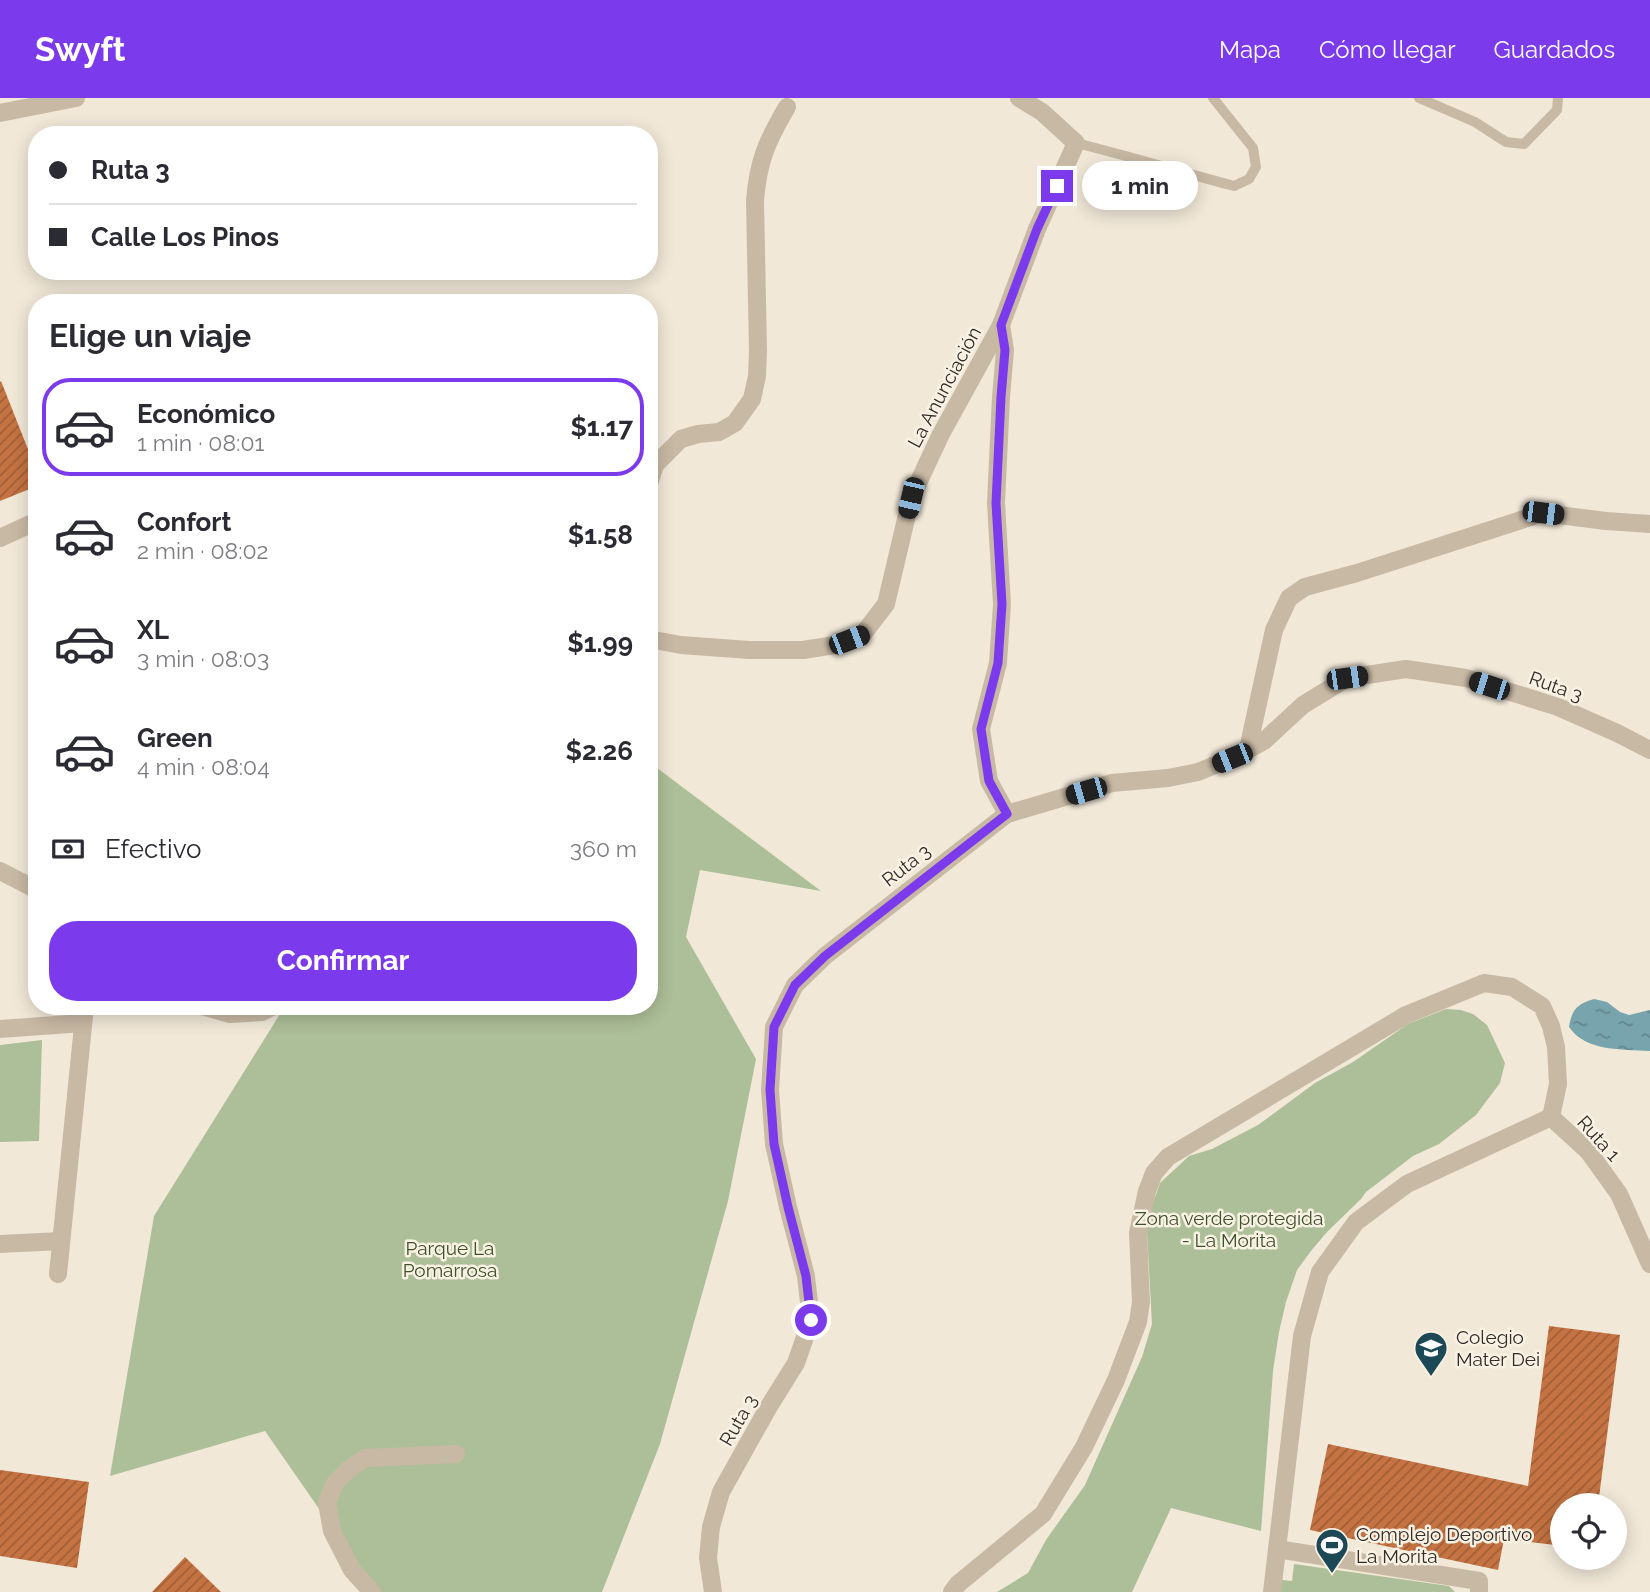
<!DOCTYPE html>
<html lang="es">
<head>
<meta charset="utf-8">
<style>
	body { margin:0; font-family:Raleway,sans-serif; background:#f2f2f3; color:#2b2b33; height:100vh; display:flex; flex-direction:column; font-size:26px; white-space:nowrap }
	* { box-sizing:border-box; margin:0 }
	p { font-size:23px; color:#7c7c81 }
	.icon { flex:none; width:38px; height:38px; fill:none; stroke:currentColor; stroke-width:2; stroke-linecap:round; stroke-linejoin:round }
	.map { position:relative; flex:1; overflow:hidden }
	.drawer { position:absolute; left:28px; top:196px; width:630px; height:721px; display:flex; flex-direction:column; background:#fff; border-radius:28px; box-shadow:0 4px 18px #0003 }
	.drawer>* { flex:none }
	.banner { position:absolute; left:28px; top:28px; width:630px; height:154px; border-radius:28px; box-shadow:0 4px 18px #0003; display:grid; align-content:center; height:154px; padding:0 21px; background:#fff }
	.controls { position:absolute; left:1550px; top:1395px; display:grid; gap:14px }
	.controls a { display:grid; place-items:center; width:77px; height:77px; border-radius:50%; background:#fff; box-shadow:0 4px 18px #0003; font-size:35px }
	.end { position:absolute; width:32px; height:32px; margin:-16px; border:9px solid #7c3aed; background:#fff; box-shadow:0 0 0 4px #fff }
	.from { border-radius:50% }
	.bubble { position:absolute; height:49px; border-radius:24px; background:#fff; box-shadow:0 4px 18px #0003; font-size:23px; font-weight:700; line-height:49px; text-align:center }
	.car { position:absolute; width:21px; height:42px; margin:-21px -10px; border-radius:9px; box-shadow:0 0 5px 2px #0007; background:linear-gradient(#222 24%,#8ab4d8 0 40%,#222 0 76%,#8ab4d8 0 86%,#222 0) }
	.banner b { display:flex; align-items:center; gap:24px; height:66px; font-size:26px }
	.banner b+b { border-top:2px solid #e1e1e2 }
	.banner i { width:18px; height:18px; background:#2b2b33 }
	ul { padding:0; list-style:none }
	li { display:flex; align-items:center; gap:21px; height:98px; margin:0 14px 10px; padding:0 7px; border:4px solid transparent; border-radius:28px }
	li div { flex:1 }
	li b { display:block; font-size:26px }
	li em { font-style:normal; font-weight:700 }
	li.current { border-color:#7c3aed }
	li>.icon { width:63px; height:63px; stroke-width:1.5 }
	h2 { padding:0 21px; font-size:32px; line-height:84px }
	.pay { display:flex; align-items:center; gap:18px; height:77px; padding:0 21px; font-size:26px }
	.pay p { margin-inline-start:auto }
	.primary-button { display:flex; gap:14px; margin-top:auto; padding:14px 21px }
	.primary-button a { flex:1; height:80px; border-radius:28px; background:#7c3aed; color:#fff; font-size:28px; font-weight:700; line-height:80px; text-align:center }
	header { display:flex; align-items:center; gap:42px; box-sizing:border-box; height:98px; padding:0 35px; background:#7c3aed; color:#fff }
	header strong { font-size:33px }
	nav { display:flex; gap:38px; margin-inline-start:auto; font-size:24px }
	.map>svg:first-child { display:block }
	.green { fill:#adbf98 }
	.water { fill:url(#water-ripples) }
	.building { fill:url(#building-hatch) }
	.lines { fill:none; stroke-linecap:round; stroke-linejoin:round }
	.service { stroke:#c8b9a4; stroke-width:10 }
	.minor { stroke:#c8b9a4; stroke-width:18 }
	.route { stroke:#7c3aed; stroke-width:9 }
	.labels { text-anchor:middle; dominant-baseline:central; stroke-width:5; stroke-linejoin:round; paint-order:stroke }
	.street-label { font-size:19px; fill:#342c26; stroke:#f9f2e4 }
	.park-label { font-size:19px; fill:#3e522a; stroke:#f9f2e4 }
	.poi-label { font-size:19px; fill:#342c26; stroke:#f9f2e4; text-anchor:start }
</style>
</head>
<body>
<header>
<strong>Swyft</strong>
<nav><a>Mapa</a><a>Cómo llegar</a><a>Guardados</a></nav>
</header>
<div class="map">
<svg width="1650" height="1494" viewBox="0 0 1650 1494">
	<defs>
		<pattern id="water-ripples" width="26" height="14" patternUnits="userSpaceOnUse" patternTransform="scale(1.75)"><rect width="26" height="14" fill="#77a4ad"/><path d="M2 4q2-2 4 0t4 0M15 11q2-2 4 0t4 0" fill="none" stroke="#62868d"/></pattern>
		<pattern id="building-hatch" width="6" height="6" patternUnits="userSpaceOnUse" patternTransform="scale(1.75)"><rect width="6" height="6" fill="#c57342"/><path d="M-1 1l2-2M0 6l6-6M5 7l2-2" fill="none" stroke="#a15f37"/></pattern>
	</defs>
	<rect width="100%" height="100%" fill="#f1e8d8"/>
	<g class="green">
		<path d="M 649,664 L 821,793 L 700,772 L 686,839 L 756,961 L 728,1103 L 660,1346 L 602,1494 L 381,1494 L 365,1477 L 265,1333 L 110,1378 L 154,1118 L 285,908 L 649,908 Z"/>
		<path d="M 1446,911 L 1461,912 L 1473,916 L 1487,927 L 1505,965 L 1500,985 L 1476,1017 L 1439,1046 L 1413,1058 L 1366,1094 L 1361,1101 L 1326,1135 L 1311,1153 L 1297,1172 L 1286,1204 L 1279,1234 L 1273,1273 L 1261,1433 L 1171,1410 L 1132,1494 L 997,1494 L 1028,1475 L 1046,1442 L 1085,1387 L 1142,1259 L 1152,1226 L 1147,1134 L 1153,1105 L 1160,1085 L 1189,1058 L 1212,1051 L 1258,1027 L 1315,985 L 1353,964 L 1408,926 Z"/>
		<path d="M 42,942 L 39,1043 L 0,1044 L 0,947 Z"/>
		<path d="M 1294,1466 L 1449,1488 L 1455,1494 L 1272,1494 L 1274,1481 L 1292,1483 Z"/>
	</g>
	<path class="water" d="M 1594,901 L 1607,904 L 1620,914 L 1629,917 L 1650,912 L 1650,953 C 1622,951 1586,954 1569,929 C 1572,911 1577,906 1594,901 Z"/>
	<g class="building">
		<path d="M 1,283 L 37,374 L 37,388 L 0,403 L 0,284 Z"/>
		<path d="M 1549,1228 L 1620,1237 L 1598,1407 L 1563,1407 L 1563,1448 L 1504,1441 L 1498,1472 L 1310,1432 L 1328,1346 L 1528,1388 Z"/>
		<path d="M 0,1372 L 89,1384 L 77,1470 L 0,1458 Z"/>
		<path d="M 185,1459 L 221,1494 L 152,1494 Z"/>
	</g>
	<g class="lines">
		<g class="service">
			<path d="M 1419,0 L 1475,24 L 1506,44 L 1524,46 L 1557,12 L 1558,0"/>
			<path d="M 1076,45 C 1129,58 1181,74 1234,88 L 1249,81 L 1256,69 L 1253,50 L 1213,0"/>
		</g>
		<g class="minor">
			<path d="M 0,15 L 76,0"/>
			<path d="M 1001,227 L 1005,252 L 1001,299 L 996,405 L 1002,506 L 998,565 L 981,631 L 989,683 L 1007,716"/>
			<path d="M 649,386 L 655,367 L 681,341 L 698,336 L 719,334 L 735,325 L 752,301 L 757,278 L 758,253 L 755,103 C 758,63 767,43 787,9"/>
			<path d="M 0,440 L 37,423"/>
			<path d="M 649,541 L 681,547 L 749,552 L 803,552 L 835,547 L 863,536 L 886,506 L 911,400 L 941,336 L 1001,227 L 1037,131 L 1076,45 L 1042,14 L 1019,0"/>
			<path d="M 1248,651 L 1274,532 L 1289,500 L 1305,489 L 1357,475 L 1543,415 L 1606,423 L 1650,426"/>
			<path d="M 0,773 L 37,792"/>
			<path d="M 202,908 L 230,916 L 262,914 L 274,908"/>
			<path d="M 0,931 L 83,925"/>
			<path d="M 1551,1019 L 1588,1053 L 1619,1096 L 1650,1166"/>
			<path d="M 0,1146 L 61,1143"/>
			<path d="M 58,1176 L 85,908"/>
			<path d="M 1277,1451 L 1479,1483 L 1479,1494"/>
			<path d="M 372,1494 L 352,1472 L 332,1433 L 327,1405 L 335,1385 L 348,1372 L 365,1360 L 456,1356"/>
			<path d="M 713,1494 L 708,1460 L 711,1429 L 721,1394 L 768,1310 L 796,1265 L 811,1222 L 806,1178 L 788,1109 L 774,1046 L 770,992 L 774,929 L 795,887 L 825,858 L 1007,716 L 1112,685 L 1168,680 L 1198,674 L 1232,660 L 1264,643 L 1303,607 L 1347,580 L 1406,571 L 1466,580 L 1558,609 L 1617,635 L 1650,652"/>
			<path d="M 952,1494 L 958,1486 L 1043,1416 L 1084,1349 L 1116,1282 L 1138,1224 L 1141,1204 L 1138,1135 L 1147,1093 L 1154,1075 L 1168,1059 L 1406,917 L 1484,885 L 1512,889 L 1542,908 L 1551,928 L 1556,949 L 1558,986 L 1551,1019"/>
			<path d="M 1272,1494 L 1302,1238 L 1320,1174 L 1356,1124 L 1407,1086 L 1551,1019"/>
		</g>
	</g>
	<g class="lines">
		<path class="route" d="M 811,1222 L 806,1178 L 788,1109 L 774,1046 L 770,992 L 774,929 L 795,887 L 825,858 L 1007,716 L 989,683 L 981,631 L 998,565 L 1002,506 L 996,405 L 1001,299 L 1005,252 L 1001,227 L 1037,131 L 1057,88"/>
	</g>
	<defs>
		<symbol id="school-pin" viewBox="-11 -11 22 30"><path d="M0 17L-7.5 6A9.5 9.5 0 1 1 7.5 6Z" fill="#1c4955" stroke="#f9f2e4"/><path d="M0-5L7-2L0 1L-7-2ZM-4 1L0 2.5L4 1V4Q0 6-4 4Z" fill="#fff"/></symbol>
		<symbol id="stadium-pin" viewBox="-11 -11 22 30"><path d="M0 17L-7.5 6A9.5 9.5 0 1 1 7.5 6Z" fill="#1c4955" stroke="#f9f2e4"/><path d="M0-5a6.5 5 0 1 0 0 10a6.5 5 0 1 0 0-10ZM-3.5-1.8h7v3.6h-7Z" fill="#fff"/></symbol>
	</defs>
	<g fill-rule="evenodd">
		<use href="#school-pin" x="1412" y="1231" width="38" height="52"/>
		<use href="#stadium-pin" x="1313" y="1428" width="38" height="52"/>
	</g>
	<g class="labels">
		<g class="street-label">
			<text transform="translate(944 289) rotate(-62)">La Anunciación</text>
			<text transform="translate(1556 588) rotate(20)">Ruta 3</text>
			<text transform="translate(906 767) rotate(-38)">Ruta 3</text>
			<text transform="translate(1599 1040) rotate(48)">Ruta 1</text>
			<text transform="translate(738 1322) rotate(-60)">Ruta 3</text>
		</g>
		<g class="park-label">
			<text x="1229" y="1120">Zona verde protegida<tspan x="1229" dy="22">- La Morita</tspan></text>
			<text x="450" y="1150">Parque La<tspan x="450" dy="22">Pomarrosa</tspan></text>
		</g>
		<g class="poi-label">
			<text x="1456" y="1239">Colegio<tspan x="1456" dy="22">Mater Dei</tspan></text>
			<text x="1356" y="1436">Complejo Deportivo<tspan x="1356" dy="22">La Morita</tspan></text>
		</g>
	</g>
</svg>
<div class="controls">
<a><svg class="icon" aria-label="locate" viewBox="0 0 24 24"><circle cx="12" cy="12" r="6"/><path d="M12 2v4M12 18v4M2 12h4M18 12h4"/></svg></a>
</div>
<i class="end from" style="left:811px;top:1222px"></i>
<i class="end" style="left:1057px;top:88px"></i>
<div class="bubble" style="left:1082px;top:63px;width:116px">1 min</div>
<i class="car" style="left:911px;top:400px;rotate:193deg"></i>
<i class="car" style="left:1543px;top:415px;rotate:97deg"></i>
<i class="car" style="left:849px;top:542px;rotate:69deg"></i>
<i class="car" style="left:1347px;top:580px;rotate:82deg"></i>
<i class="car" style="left:1489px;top:588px;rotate:288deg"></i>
<i class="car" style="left:1232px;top:660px;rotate:248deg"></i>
<i class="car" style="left:1086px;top:693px;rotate:254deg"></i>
<div class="banner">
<b><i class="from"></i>Ruta 3</b>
<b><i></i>Calle Los Pinos</b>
</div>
<section class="drawer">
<h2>Elige un viaje</h2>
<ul>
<li class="current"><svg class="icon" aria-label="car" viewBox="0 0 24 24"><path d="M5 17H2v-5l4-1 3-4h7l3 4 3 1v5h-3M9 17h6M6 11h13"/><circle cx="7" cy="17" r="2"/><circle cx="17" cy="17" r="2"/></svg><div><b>Económico</b><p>1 min · 08:01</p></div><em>$1.17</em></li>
<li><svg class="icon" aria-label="car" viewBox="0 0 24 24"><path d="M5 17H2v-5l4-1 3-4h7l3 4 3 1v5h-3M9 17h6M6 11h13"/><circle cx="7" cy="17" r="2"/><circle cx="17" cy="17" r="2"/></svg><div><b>Confort</b><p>2 min · 08:02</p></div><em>$1.58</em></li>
<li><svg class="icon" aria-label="car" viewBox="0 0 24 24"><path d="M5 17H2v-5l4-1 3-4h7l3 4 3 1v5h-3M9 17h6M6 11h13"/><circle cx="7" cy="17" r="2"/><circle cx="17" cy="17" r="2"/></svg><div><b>XL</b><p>3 min · 08:03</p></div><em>$1.99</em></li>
<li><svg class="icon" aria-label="car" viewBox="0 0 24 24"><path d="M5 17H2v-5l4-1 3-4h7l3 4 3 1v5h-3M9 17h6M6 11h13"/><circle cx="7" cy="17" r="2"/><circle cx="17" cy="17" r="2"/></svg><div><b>Green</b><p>4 min · 08:04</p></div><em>$2.26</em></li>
</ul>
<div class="pay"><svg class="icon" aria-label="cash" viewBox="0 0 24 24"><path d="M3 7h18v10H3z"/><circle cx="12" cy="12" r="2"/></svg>Efectivo<p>360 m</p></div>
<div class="primary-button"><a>Confirmar</a></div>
</section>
</div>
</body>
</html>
